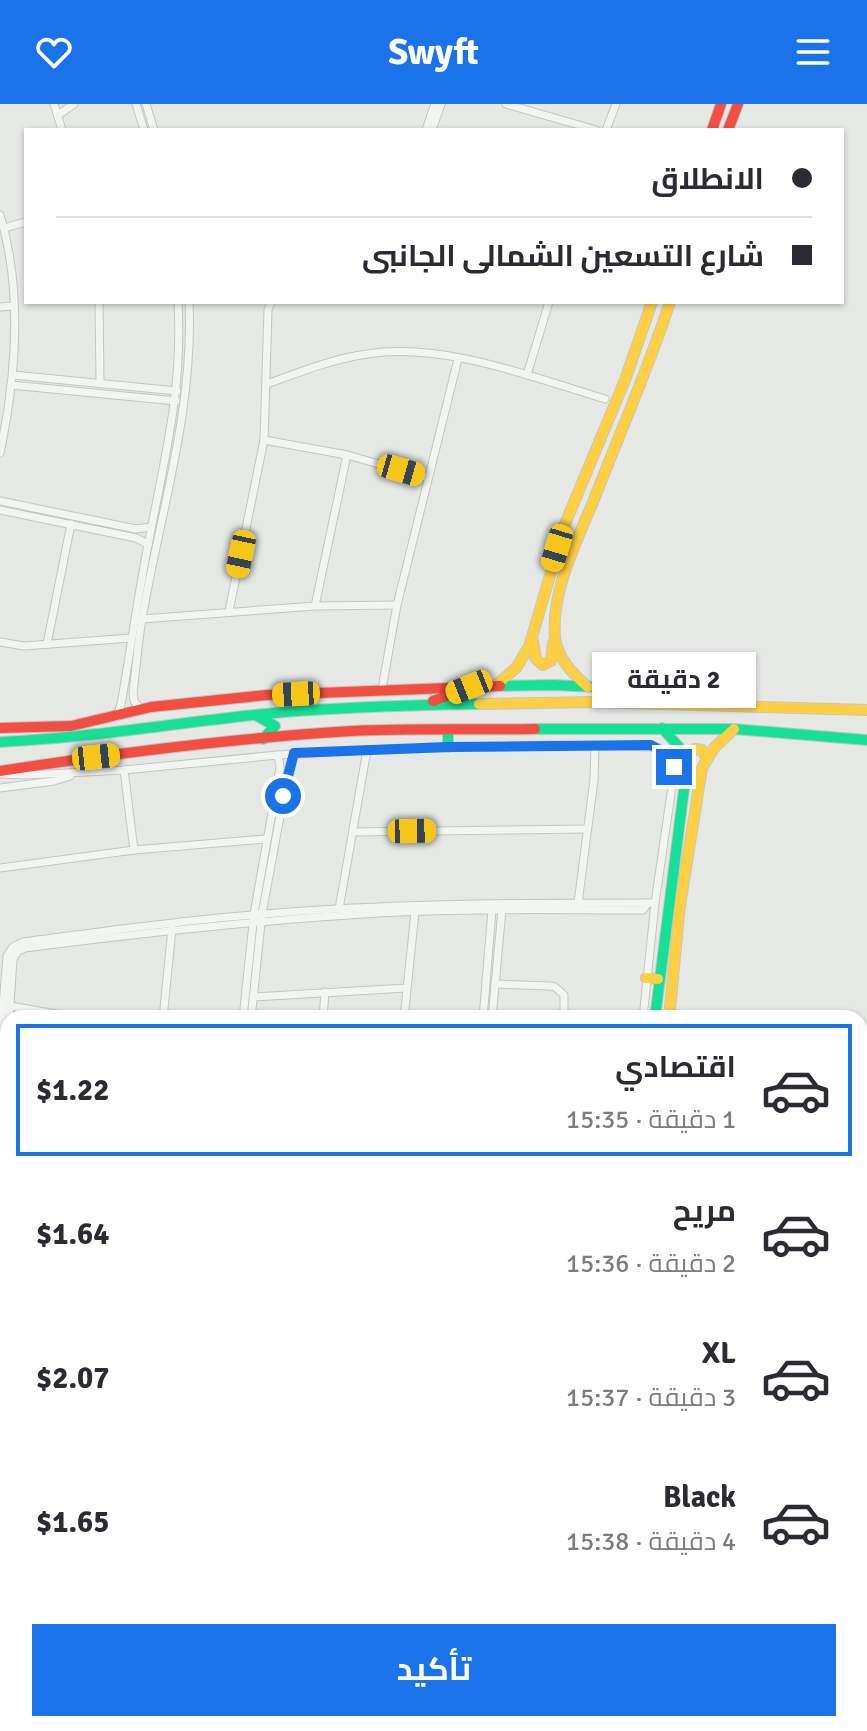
<!DOCTYPE html>
<html lang="ar">
<head>
<meta charset="utf-8">
<style>
	body { margin:0; font-family:Signika,Cairo,sans-serif; background:#f7f7f7; color:#2b2b33; direction:rtl; height:100vh; display:flex; flex-direction:column; font-size:30px; white-space:nowrap }
	* { box-sizing:border-box; margin:0 }
	p { font-size:26px; color:#7c7c81 }
	.icon { flex:none; width:44px; height:44px; fill:none; stroke:currentColor; stroke-width:2; stroke-linecap:round; stroke-linejoin:round }
	.map { position:relative; flex:1; overflow:hidden; direction:ltr }
	.side { position:absolute; left:0px; top:906px; width:868px; height:722px; display:flex; flex-direction:column; background:#fff; border-radius:24px 24px 0 0; box-shadow:0 2px 6px #0004; direction:rtl }
	.side>* { flex:none }
	.hud { position:absolute; left:24px; top:24px; width:820px; height:176px; border-radius:0px; box-shadow:0 2px 6px #0004; direction:rtl; display:grid; align-content:center; height:176px; padding:0 32px; background:#fff }
	.end { position:absolute; width:36px; height:36px; margin:-18px; border:10px solid #1a73e8; background:#fff; box-shadow:0 0 0 4px #fff }
	.from { border-radius:50% }
	.bubble { position:absolute; height:56px; border-radius:0px; background:#fff; box-shadow:0 2px 6px #0004; font-size:26px; font-weight:700; line-height:56px; text-align:center; direction:rtl }
	.car { position:absolute; width:24px; height:48px; margin:-24px -12px; border-radius:10px; box-shadow:0 0 6px 2px #0007; background:linear-gradient(#f5c518 24%,#345 0 40%,#f5c518 0 76%,#345 0 86%,#f5c518 0) }
	.hud b { display:flex; align-items:center; gap:28px; height:76px; font-size:30px }
	.hud b+b { border-top:2px solid #e1e1e2 }
	.hud i { width:20px; height:20px; background:#2b2b33 }
	ul { padding:14px 0 0; list-style:none }
	li { display:flex; align-items:center; gap:24px; height:132px; margin:0 16px 12px; padding:0 16px; border:4px solid transparent; border-radius:0px }
	li div { flex:1 }
	li b { display:block; font-size:30px }
	li em { font-style:normal; font-weight:700 }
	li.current { border-color:#1a73e8 }
	li>.icon { width:72px; height:72px; stroke-width:1.5 }
	.cta { display:flex; gap:16px; margin-top:auto; padding:16px 32px }
	.cta a { flex:1; height:92px; border-radius:0px; background:#1a73e8; color:#fff; font-size:32px; font-weight:700; line-height:92px; text-align:center }
	header { display:flex; justify-content:space-between; align-items:center; height:104px; padding:0 32px; background:#1a73e8; color:#fff; font-size:36px; font-weight:700 }
	.map>svg:first-child { display:block }
	.lines { fill:none; stroke-linecap:round; stroke-linejoin:round }
	.street-casing { stroke:#c3c6c2; stroke-width:9 }
	.fast-casing { stroke:#c3c6c2; stroke-width:12 }
	.slow-casing { stroke:#c3c6c2; stroke-width:12 }
	.jam-casing { stroke:#c3c6c2; stroke-width:12 }
	.street { stroke:#f3f5f3; stroke-width:7 }
	.fast { stroke:#16e098; stroke-width:10 }
	.slow { stroke:#ffcf43; stroke-width:10 }
	.jam { stroke:#f24e42; stroke-width:10 }
	.route { stroke:#1a73e8; stroke-width:10 }
</style>
</head>
<body>
<header><svg class="icon" aria-label="menu" viewBox="0 0 24 24"><path d="M4 6h16M4 12h16M4 18h16"/></svg>Swyft<svg class="icon" aria-label="heart" viewBox="0 0 24 24"><path d="M12 20l-8-8c-3-5 5-10 8-4 3-6 11-1 8 4z"/></svg></header>
<div class="map">
<svg width="867" height="1627" viewBox="0 0 867 1627">
	<rect width="100%" height="100%" fill="#e5e8e4"/>
	<g class="lines">
		<defs>
			<g id="street">
				<path d="M 54,0 L 62,26"/>
				<path d="M 136,0 L 144,26"/>
				<path d="M 146,0 L 154,26"/>
				<path d="M 506,0 L 596,26"/>
				<path d="M 58,11 L 74,0"/>
				<path d="M 426,26 L 435,0"/>
				<path d="M 432,26 L 441,0"/>
				<path d="M 606,26 L 616,0"/>
				<path d="M 0,111 C 23,187 16,273 0,349"/>
				<path d="M 4,124 L 26,118"/>
				<path d="M 99,198 L 100,278"/>
				<path d="M 0,203 L 13,202"/>
				<path d="M 13,271 L 177,287"/>
				<path d="M 527,271 L 549,198"/>
				<path d="M 267,280 C 300,268 332,255 367,250 C 444,238 532,273 605,295"/>
				<path d="M 11,281 L 176,297"/>
				<path d="M 264,336 L 347,351 L 428,374"/>
				<path d="M 0,397 L 136,425 L 151,423"/>
				<path d="M 0,406 L 136,434 L 148,440"/>
				<path d="M 315,502 L 347,351"/>
				<path d="M 229,507 L 264,336 L 268,206 L 271,198"/>
				<path d="M 142,515 L 315,502 L 397,501"/>
				<path d="M 0,538 L 24,542 L 131,534"/>
				<path d="M 47,540 L 71,420"/>
				<path d="M 382,585 L 397,501 L 458,255"/>
				<path d="M 141,605 L 134,597 L 133,589 C 136,564 138,539 142,515 C 160,409 194,307 189,198"/>
				<path d="M 117,613 L 121,600 C 131,545 138,490 149,436 C 165,353 183,283 178,198"/>
				<path d="M 124,666 L 134,746"/>
				<path d="M 1,670 L 27,671 L 124,666 L 278,651 L 367,646 L 552,641 L 658,643 L 668,651 L 674,669 L 655,799 L 643,914"/>
				<path d="M 0,684 L 54,677 L 70,672"/>
				<path d="M 354,728 L 587,725"/>
				<path d="M 0,764 L 134,746 L 266,735"/>
				<path d="M 578,799 L 594,676 L 595,642"/>
				<path d="M 339,805 L 367,646"/>
				<path d="M 495,880 L 549,882 L 555,883 L 564,891 L 564,914"/>
				<path d="M 253,893 L 406,884"/>
				<path d="M 10,902 L 79,914"/>
				<path d="M 9,914 L 13,855 L 18,847 L 25,844 C 150,828 275,814 400,808 C 481,804 562,806 643,806 L 648,799"/>
				<path d="M 163,914 L 172,825"/>
				<path d="M 243,914 L 254,810 L 280,664 L 278,651"/>
				<path d="M 251,914 L 262,810 L 289,663 L 294,649"/>
				<path d="M 323,914 L 325,888"/>
				<path d="M 404,914 L 415,808"/>
				<path d="M 483,914 L 492,806"/>
				<path d="M 492,914 L 502,806"/>
				<path d="M 0,938 L 7,852 L 13,843 L 23,838 C 99,828 176,817 253,811 C 386,799 521,799 655,799"/>
				<path d="M 7,1391 C 3,1236 0,1079 8,924"/>
				<path d="M 183,1620 L 184,1627"/>
				<path d="M 261,1620 L 262,1627"/>
				<path d="M 269,1620 L 270,1627"/>
				<path d="M 345,1620 L 345,1627"/>
				<path d="M 422,1620 L 423,1627"/>
				<path d="M 505,1620 L 506,1627"/>
				<path d="M 658,1620 L 659,1627"/>
				<path d="M 75,1627 L 98,1620"/>
				<path d="M 99,1627 L 122,1620"/>
				<path d="M 365,1627 L 390,1620"/>
				<path d="M 624,1627 L 641,1620"/>
			</g>
			<g id="fast">
				<path d="M 500,582 L 554,581 L 634,585 L 648,590 L 659,599"/>
				<path d="M 257,612 L 275,622 L 263,635"/>
				<path d="M 535,625 L 734,625 L 867,636"/>
				<path d="M 448,626 L 448,643"/>
				<path d="M 0,638 C 86,634 168,620 254,611 C 329,603 404,601 479,600"/>
				<path d="M 655,914 L 686,669 L 680,644 L 662,624"/>
				<path d="M 688,1620 L 690,1627"/>
			</g>
			<g id="slow">
				<path d="M 533,537 L 536,555 L 543,561 L 551,557 L 553,539"/>
				<path d="M 496,581 L 516,564 L 529,543 L 565,420 L 625,276 L 652,198"/>
				<path d="M 588,583 C 573,570 557,554 555,533 C 551,488 576,439 593,398 C 619,331 648,266 670,198"/>
				<path d="M 479,600 L 595,598 L 867,606"/>
				<path d="M 688,660 L 691,648 L 695,645 L 702,646 L 706,653"/>
				<path d="M 646,874 L 658,875"/>
				<path d="M 669,914 L 680,801 L 702,664 L 714,644 L 734,625"/>
			</g>
			<g id="jam">
				<path d="M 712,26 L 721,0"/>
				<path d="M 728,26 L 738,0"/>
				<path d="M 433,597 L 469,583"/>
				<path d="M 0,624 L 71,622 L 151,603 L 267,591 L 500,582"/>
				<path d="M 0,667 C 116,649 234,634 352,627 C 413,624 474,626 535,625"/>
				<path d="M 674,1620 L 675,1627"/>
			</g>
		</defs>
		<use href="#street" class="street-casing"/>
		<use href="#fast" class="fast-casing"/>
		<use href="#slow" class="slow-casing"/>
		<use href="#jam" class="jam-casing"/>
		<use href="#street" class="street"/>
		<use href="#fast" class="fast"/>
		<use href="#slow" class="slow"/>
		<use href="#jam" class="jam"/>
	</g>
	<g class="lines">
		<path class="route" d="M 283,692 L 294,649 L 448,643 L 651,641 L 668,651 L 674,663"/>
	</g>
</svg>
<i class="end from" style="left:283px;top:692px"></i>
<i class="end" style="left:674px;top:663px"></i>
<div class="bubble" style="left:592px;top:548px;width:164px">2 دقيقة</div>
<i class="car" style="left:401px;top:366px;rotate:106deg"></i>
<i class="car" style="left:557px;top:444px;rotate:197deg"></i>
<i class="car" style="left:241px;top:450px;rotate:192deg"></i>
<i class="car" style="left:469px;top:583px;rotate:248deg"></i>
<i class="car" style="left:296px;top:590px;rotate:267deg"></i>
<i class="car" style="left:96px;top:653px;rotate:84deg"></i>
<i class="car" style="left:412px;top:727px;rotate:89deg"></i>
<div class="hud">
<b><i class="from"></i>الانطلاق</b>
<b><i></i>شارع التسعين الشمالى الجانبى</b>
</div>
<section class="side">
<ul>
<li class="current"><svg class="icon" aria-label="car" viewBox="0 0 24 24"><path d="M5 17H2v-5l4-1 3-4h7l3 4 3 1v5h-3M9 17h6M6 11h13"/><circle cx="7" cy="17" r="2"/><circle cx="17" cy="17" r="2"/></svg><div><b>اقتصادي</b><p>1 دقيقة · 15:35</p></div><em>$1.22</em></li>
<li><svg class="icon" aria-label="car" viewBox="0 0 24 24"><path d="M5 17H2v-5l4-1 3-4h7l3 4 3 1v5h-3M9 17h6M6 11h13"/><circle cx="7" cy="17" r="2"/><circle cx="17" cy="17" r="2"/></svg><div><b>مريح</b><p>2 دقيقة · 15:36</p></div><em>$1.64</em></li>
<li><svg class="icon" aria-label="car" viewBox="0 0 24 24"><path d="M5 17H2v-5l4-1 3-4h7l3 4 3 1v5h-3M9 17h6M6 11h13"/><circle cx="7" cy="17" r="2"/><circle cx="17" cy="17" r="2"/></svg><div><b>XL</b><p>3 دقيقة · 15:37</p></div><em>$2.07</em></li>
<li><svg class="icon" aria-label="car" viewBox="0 0 24 24"><path d="M5 17H2v-5l4-1 3-4h7l3 4 3 1v5h-3M9 17h6M6 11h13"/><circle cx="7" cy="17" r="2"/><circle cx="17" cy="17" r="2"/></svg><div><b>Black</b><p>4 دقيقة · 15:38</p></div><em>$1.65</em></li>
</ul>
<div class="cta"><a>تأكيد</a></div>
</section>
</div>
</body>
</html>
